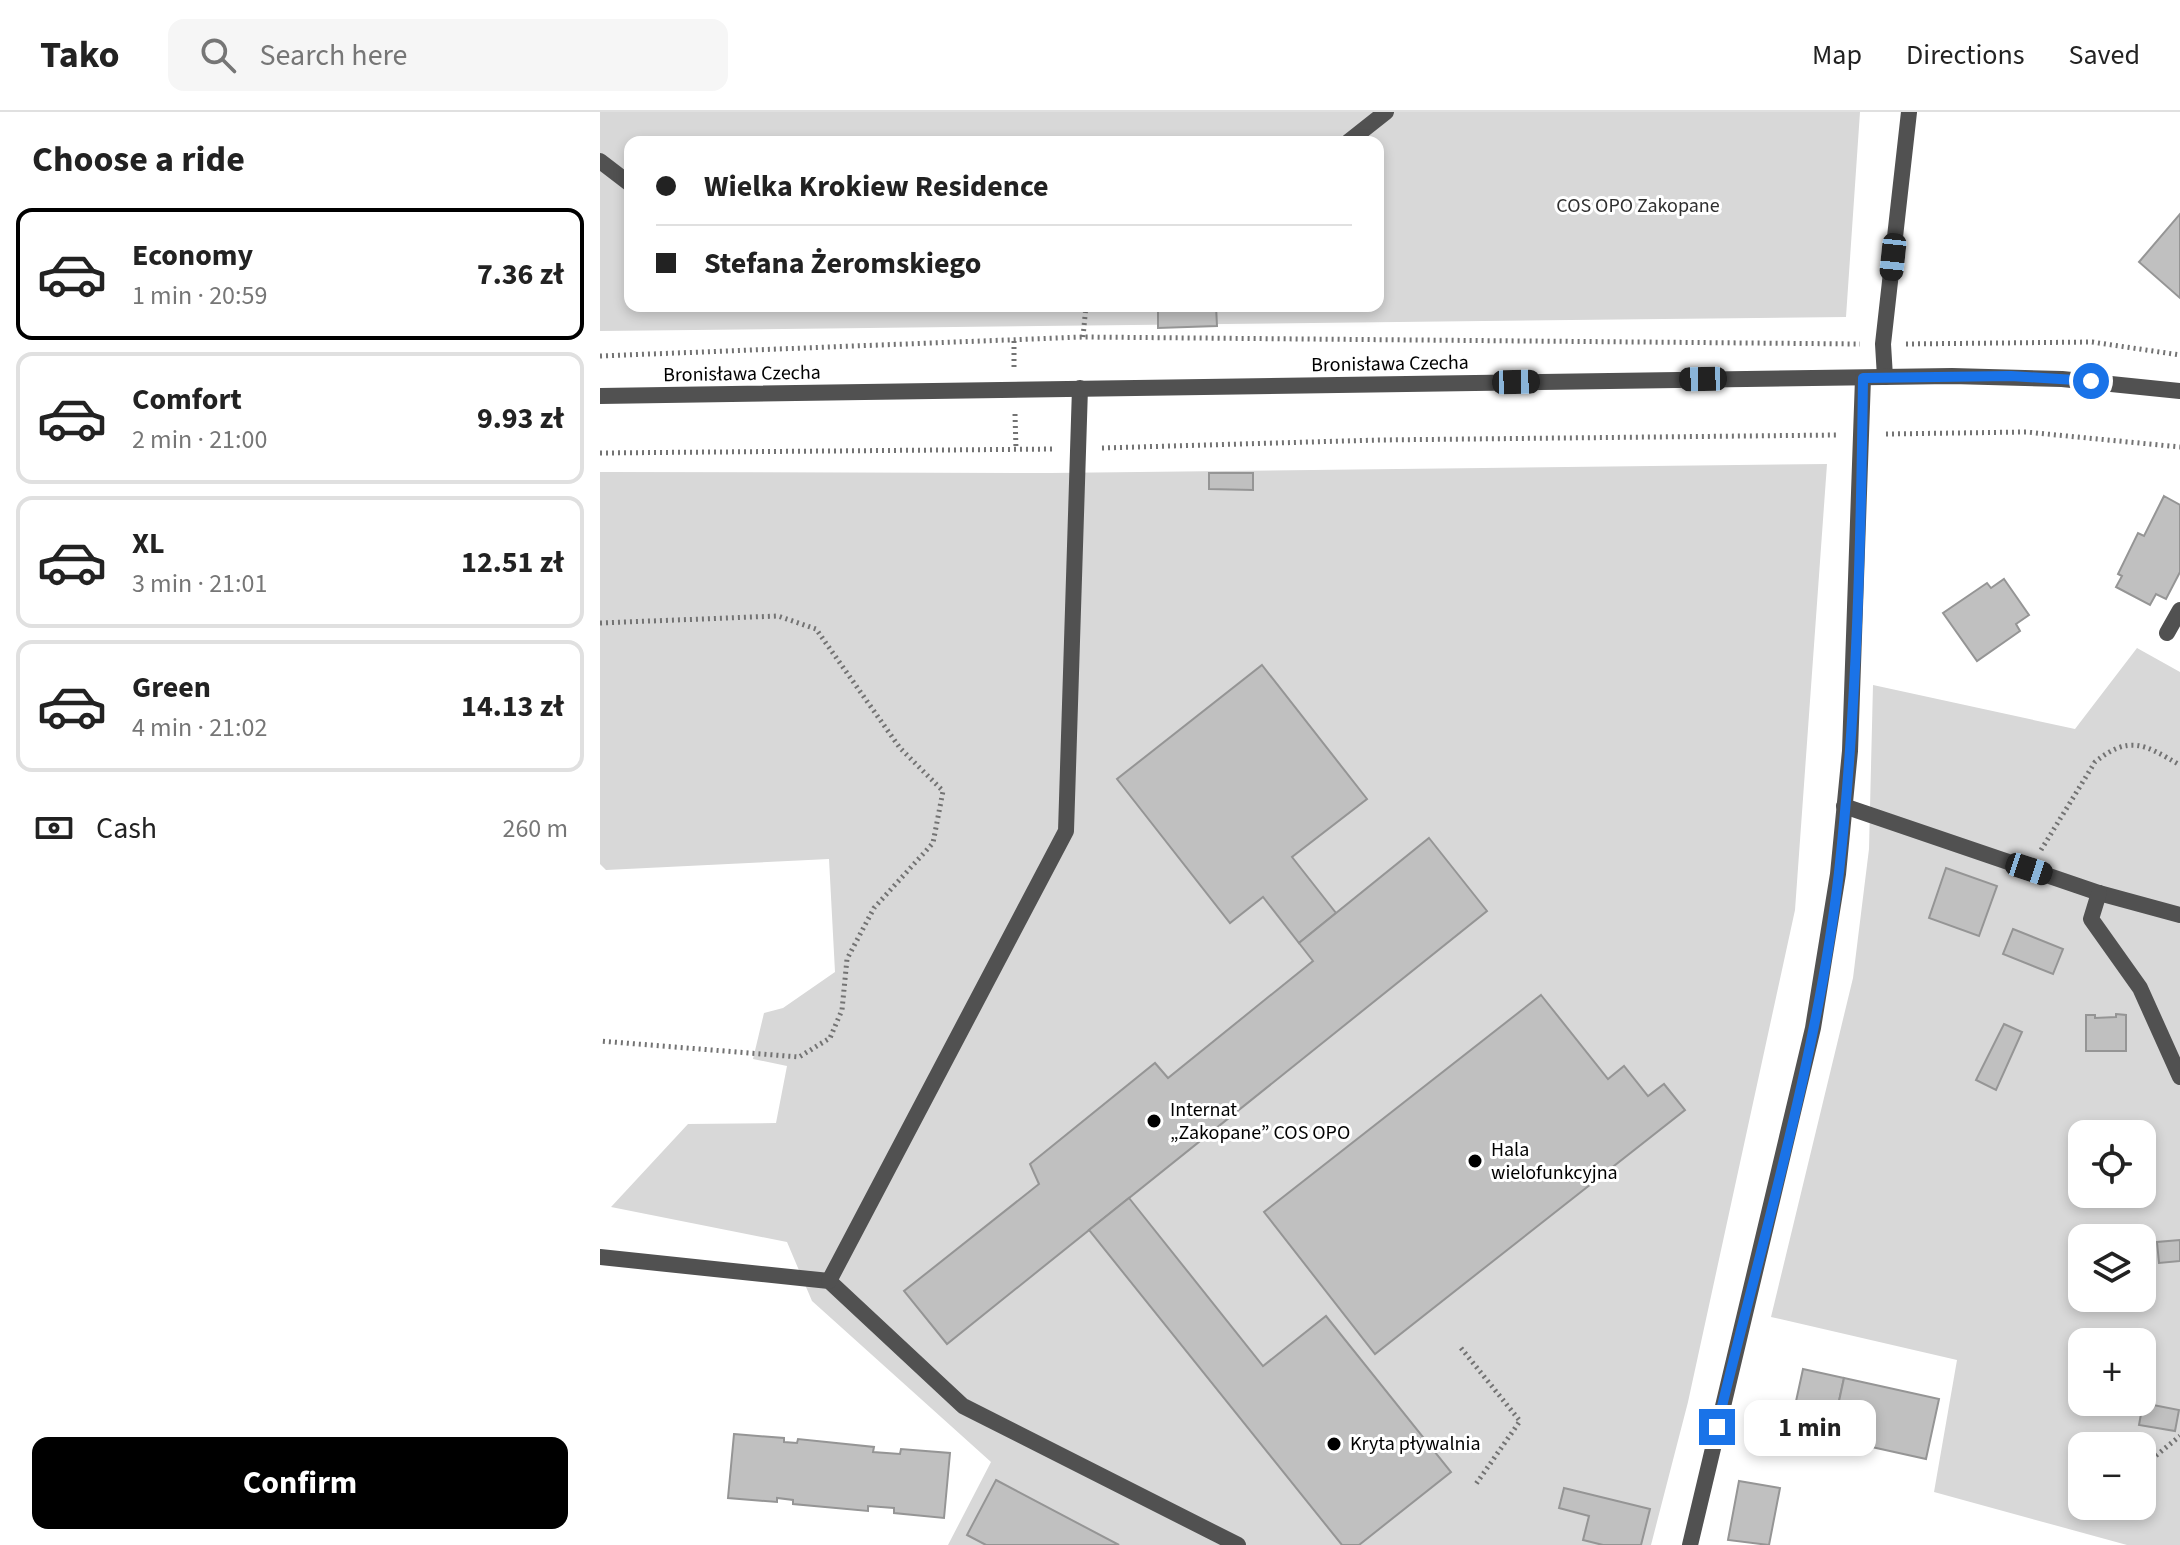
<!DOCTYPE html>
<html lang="en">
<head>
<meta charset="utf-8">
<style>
	body { margin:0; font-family:"Source Sans 3",sans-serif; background:#f6f6f6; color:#222; height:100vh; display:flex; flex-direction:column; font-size:30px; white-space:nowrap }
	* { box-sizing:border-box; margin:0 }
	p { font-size:26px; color:#767676 }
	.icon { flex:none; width:44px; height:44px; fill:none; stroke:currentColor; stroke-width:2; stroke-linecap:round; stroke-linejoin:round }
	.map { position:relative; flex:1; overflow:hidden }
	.details { display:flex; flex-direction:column; background:#fff; width:600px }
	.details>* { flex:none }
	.banner { position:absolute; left:24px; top:24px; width:760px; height:176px; border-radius:16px; box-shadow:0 4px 12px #0003; display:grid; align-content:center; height:176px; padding:0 32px; background:#fff }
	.controls { position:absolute; left:1468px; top:1008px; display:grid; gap:16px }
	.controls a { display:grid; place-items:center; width:88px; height:88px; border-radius:16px; background:#fff; box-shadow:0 4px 12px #0003; font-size:40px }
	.end { position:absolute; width:36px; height:36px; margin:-18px; border:10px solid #1a73e8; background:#fff; box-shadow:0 0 0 4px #fff }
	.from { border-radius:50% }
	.bubble { position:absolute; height:56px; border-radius:16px; background:#fff; box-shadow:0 4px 12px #0003; font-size:26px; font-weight:700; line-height:56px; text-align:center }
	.car { position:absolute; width:24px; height:48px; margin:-24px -12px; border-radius:10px; box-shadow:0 0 6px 2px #0007; background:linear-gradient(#222 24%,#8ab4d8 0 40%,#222 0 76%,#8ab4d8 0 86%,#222 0) }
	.banner b { display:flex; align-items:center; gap:28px; height:76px; font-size:30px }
	.banner b+b { border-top:2px solid #e0e0e0 }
	.banner i { width:20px; height:20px; background:#222 }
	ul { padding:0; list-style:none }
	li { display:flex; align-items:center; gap:24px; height:132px; margin:0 16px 12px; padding:0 16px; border:4px solid #e0e0e0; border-radius:16px }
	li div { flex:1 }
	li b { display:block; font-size:30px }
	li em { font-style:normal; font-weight:700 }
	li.selected { border-color:#000 }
	li>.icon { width:72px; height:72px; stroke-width:1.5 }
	h2 { padding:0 32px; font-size:36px; line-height:96px }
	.pay { display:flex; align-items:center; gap:20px; height:88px; padding:0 32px; font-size:30px }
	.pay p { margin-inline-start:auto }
	.primary-button { display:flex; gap:16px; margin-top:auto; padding:16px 32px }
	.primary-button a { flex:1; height:92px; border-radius:16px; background:#000; color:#fff; font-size:32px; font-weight:700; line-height:92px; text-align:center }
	header { display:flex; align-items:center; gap:48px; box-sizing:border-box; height:112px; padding:0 40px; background:#fff; border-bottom:2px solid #e0e0e0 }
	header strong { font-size:38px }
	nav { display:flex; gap:44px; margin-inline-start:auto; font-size:28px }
	.search { width:560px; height:72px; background:#f6f6f6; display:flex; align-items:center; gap:20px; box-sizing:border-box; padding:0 28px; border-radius:16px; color:#767676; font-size:30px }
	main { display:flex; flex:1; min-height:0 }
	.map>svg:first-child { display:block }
	.green { fill:#d8d8d8; fill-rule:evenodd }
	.building { fill:#c0c0c0; stroke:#959595; stroke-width:2 }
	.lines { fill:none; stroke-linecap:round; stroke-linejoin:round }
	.path { stroke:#737373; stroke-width:5; stroke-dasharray:2 4; stroke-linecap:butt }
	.service { stroke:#515151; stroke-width:16 }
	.minor { stroke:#515151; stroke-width:16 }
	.route { stroke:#1a73e8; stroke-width:10 }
	.poi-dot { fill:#000; stroke:#fff; stroke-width:3 }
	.labels { text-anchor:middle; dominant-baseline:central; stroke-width:6; stroke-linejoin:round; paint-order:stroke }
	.park-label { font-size:20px; fill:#2f2f2f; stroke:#fff }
	.street-label { font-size:20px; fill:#000; stroke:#fff }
	.poi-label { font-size:20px; fill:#000; stroke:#fff; text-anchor:start }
</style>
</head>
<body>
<header>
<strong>Tako</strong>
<div class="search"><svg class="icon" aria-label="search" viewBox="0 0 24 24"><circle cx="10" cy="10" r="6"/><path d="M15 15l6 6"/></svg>Search here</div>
<nav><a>Map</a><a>Directions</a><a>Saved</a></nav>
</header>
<main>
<section class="details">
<h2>Choose a ride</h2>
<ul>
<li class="selected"><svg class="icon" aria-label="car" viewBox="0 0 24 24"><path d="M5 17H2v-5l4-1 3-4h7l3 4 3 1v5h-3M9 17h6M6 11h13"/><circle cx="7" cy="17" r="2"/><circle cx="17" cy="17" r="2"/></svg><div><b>Economy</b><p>1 min · 20:59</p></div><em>7.36 zł</em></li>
<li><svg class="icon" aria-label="car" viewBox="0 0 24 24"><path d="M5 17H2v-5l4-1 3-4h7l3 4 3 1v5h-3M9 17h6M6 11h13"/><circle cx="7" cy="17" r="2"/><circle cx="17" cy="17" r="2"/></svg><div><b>Comfort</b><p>2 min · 21:00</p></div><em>9.93 zł</em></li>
<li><svg class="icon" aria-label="car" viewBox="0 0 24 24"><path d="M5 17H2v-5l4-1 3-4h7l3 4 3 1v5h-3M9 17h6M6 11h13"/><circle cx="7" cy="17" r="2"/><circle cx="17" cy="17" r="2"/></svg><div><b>XL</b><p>3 min · 21:01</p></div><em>12.51 zł</em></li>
<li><svg class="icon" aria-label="car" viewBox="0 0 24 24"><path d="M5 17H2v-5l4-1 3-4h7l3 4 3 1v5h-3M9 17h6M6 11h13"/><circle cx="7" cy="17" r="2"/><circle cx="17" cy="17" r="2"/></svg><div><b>Green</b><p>4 min · 21:02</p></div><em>14.13 zł</em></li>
</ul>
<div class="pay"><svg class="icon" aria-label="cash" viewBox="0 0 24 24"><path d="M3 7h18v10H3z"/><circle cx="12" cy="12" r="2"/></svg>Cash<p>260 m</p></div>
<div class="primary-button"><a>Confirm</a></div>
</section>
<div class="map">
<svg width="1580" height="1433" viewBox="0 0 1580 1433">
	<rect width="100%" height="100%" fill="#fff"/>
	<g class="green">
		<path d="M 0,0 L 1260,0 L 1246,205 L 0,219 ZM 30,30 L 778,30 L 778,194 L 30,194 Z"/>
		<path d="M 1227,352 L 1195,798 L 1088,1290 L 1051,1433 L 348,1433 L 391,1350 L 212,1189 L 187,1130 L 11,1095 L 88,1012 L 176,1011 L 187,954 L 153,947 L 164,901 L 183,896 L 235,860 L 229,747 L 6,758 L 0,752 L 0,360 L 450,361 Z"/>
		<path d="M 1537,536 L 1580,560 L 1580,1433 L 1527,1433 L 1334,1380 L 1357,1248 L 1171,1205 L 1253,866 L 1269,737 L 1273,573 L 1475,617 ZM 1482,1022 L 1542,1022 L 1542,1082 L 1482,1082 ZM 1482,1126 L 1542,1126 L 1542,1186 L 1482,1186 ZM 1482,1230 L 1542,1230 L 1542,1290 L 1482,1290 ZM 1482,1334 L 1542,1334 L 1542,1394 L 1482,1394 Z"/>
	</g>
	<g class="building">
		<path d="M 1580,102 L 1580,186 L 1539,150 Z"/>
		<path d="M 558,194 L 616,194 L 617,214 L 558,216 Z"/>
		<path d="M 609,361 L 653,361 L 653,378 L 609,377 Z"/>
		<path d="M 1564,384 L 1580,393 L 1580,460 L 1566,487 L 1556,482 L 1550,493 L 1516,475 L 1522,464 L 1518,462 L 1538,421 L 1544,424 Z"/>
		<path d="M 1404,467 L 1429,503 L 1416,512 L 1420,519 L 1377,549 L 1343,501 L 1387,471 L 1391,476 Z"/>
		<path d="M 662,553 L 767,687 L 692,745 L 736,801 L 699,831 L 663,785 L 630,811 L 517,667 Z"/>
		<path d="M 829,726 L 887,799 L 347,1232 L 304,1179 L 439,1072 L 430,1052 L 555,951 L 568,966 L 713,849 L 699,831 Z"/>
		<path d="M 1346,756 L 1397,774 L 1379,824 L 1329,806 Z"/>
		<path d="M 1413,817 L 1463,837 L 1453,862 L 1403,842 Z"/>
		<path d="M 941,883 L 1008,967 L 1024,954 L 1048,984 L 1064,972 L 1085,998 L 775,1242 L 664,1100 Z"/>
		<path d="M 1516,902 L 1526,903 L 1526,939 L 1486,939 L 1486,903 L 1495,903 L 1495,906 L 1516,905 Z"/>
		<path d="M 1404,912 L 1422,920 L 1396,978 L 1376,968 Z"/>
		<path d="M 529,1086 L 663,1254 L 726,1204 L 851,1360 L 759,1433 L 742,1433 L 489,1118 Z"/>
		<path d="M 1580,1128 L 1580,1149 L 1559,1151 L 1557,1130 Z"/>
		<path d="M 1203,1257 L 1244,1266 L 1231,1326 L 1190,1317 Z"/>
		<path d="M 1244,1266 L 1339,1287 L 1326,1347 L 1231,1326 Z"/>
		<path d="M 1543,1291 L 1579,1298 L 1575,1319 L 1539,1313 Z"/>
		<path d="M 134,1322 L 184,1326 L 184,1330 L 197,1331 L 198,1327 L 274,1335 L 273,1340 L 300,1342 L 301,1337 L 350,1341 L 344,1406 L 294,1401 L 294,1396 L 268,1394 L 268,1399 L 193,1392 L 193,1388 L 177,1386 L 177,1390 L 128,1386 Z"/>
		<path d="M 396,1368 L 519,1433 L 386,1433 L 367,1423 Z"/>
		<path d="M 1139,1369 L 1180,1376 L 1169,1433 L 1128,1428 Z"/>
		<path d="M 964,1376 L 1050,1397 L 1041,1433 L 1003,1433 L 983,1428 L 989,1404 L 959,1396 Z"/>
	</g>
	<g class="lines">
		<g class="path">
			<path d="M 483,225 L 486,194"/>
			<path d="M 414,229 L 414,256"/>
			<path d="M 1306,232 L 1492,230 L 1580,243"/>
			<path d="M 0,244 L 483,225 L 1260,232"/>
			<path d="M 415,302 L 416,337"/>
			<path d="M 1286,322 L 1426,320 L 1580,335"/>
			<path d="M 502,336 L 779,328 L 1236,323"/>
			<path d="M 0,341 L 456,337"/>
			<path d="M 0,511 L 178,504 L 216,517 L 300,636 L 343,679 L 333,731 L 274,796 L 247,847 L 242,898 L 230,926 L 199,945 L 0,929"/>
			<path d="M 1441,738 L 1495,650 C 1530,622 1545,633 1580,653"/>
			<path d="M 861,1236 L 920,1309 L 876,1372"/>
			<path d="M 1542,1355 L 1580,1324"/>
		</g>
		<g class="service">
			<path d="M 748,30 L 786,0"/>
			<path d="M 0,49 L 30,72"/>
			<path d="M 1285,265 L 1283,232 L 1309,0"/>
			<path d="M 1567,521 L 1580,498"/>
			<path d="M 1244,694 L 1499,781 L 1580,803"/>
			<path d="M 1499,781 L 1491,807 L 1540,876 L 1580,965"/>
			<path d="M 0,1145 L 229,1169 L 363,1294 L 638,1433"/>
			<path d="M 229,1169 L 466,719 L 480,276"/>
		</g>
		<g class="minor">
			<path d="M 0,284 L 1352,264 L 1462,267 L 1580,279"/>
			<path d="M 1090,1433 L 1213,916 L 1238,762 L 1250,639 L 1263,266"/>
		</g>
	</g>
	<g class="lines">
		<path class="route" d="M 1117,1315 C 1160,1135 1218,943 1239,760 C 1257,597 1261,430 1263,266 L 1411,264 L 1491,269"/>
	</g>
	<g class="poi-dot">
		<circle cx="554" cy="1009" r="8"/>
		<circle cx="875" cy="1049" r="8"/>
		<circle cx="734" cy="1332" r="8"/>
	</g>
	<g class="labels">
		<g class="park-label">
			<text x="1038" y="94">COS OPO Zakopane</text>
		</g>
		<g class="street-label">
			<text transform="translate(790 252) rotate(-1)">Bronisława Czecha</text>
			<text transform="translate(142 262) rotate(-1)">Bronisława Czecha</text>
		</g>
		<g class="poi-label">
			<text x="570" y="998">Internat<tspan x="570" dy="23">„Zakopane” COS OPO</tspan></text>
			<text x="891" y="1038">Hala<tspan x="891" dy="23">wielofunkcyjna</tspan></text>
			<text x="750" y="1332">Kryta pływalnia</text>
		</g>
	</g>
</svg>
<div class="controls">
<a><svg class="icon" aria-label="locate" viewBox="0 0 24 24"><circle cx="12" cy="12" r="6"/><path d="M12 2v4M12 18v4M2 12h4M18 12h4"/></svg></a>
<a><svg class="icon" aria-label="layers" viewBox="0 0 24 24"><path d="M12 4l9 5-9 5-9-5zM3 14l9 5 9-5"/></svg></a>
<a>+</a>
<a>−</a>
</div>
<i class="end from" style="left:1491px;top:269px"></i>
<i class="end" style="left:1117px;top:1315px"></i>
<div class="bubble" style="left:1144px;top:1288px;width:132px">1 min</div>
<i class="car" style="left:1293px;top:145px;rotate:186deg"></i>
<i class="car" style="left:1103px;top:267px;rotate:269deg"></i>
<i class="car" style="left:916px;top:270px;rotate:89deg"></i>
<i class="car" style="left:1429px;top:757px;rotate:108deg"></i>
<div class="banner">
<b><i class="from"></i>Wielka Krokiew Residence</b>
<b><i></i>Stefana Żeromskiego</b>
</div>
</div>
</main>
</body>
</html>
